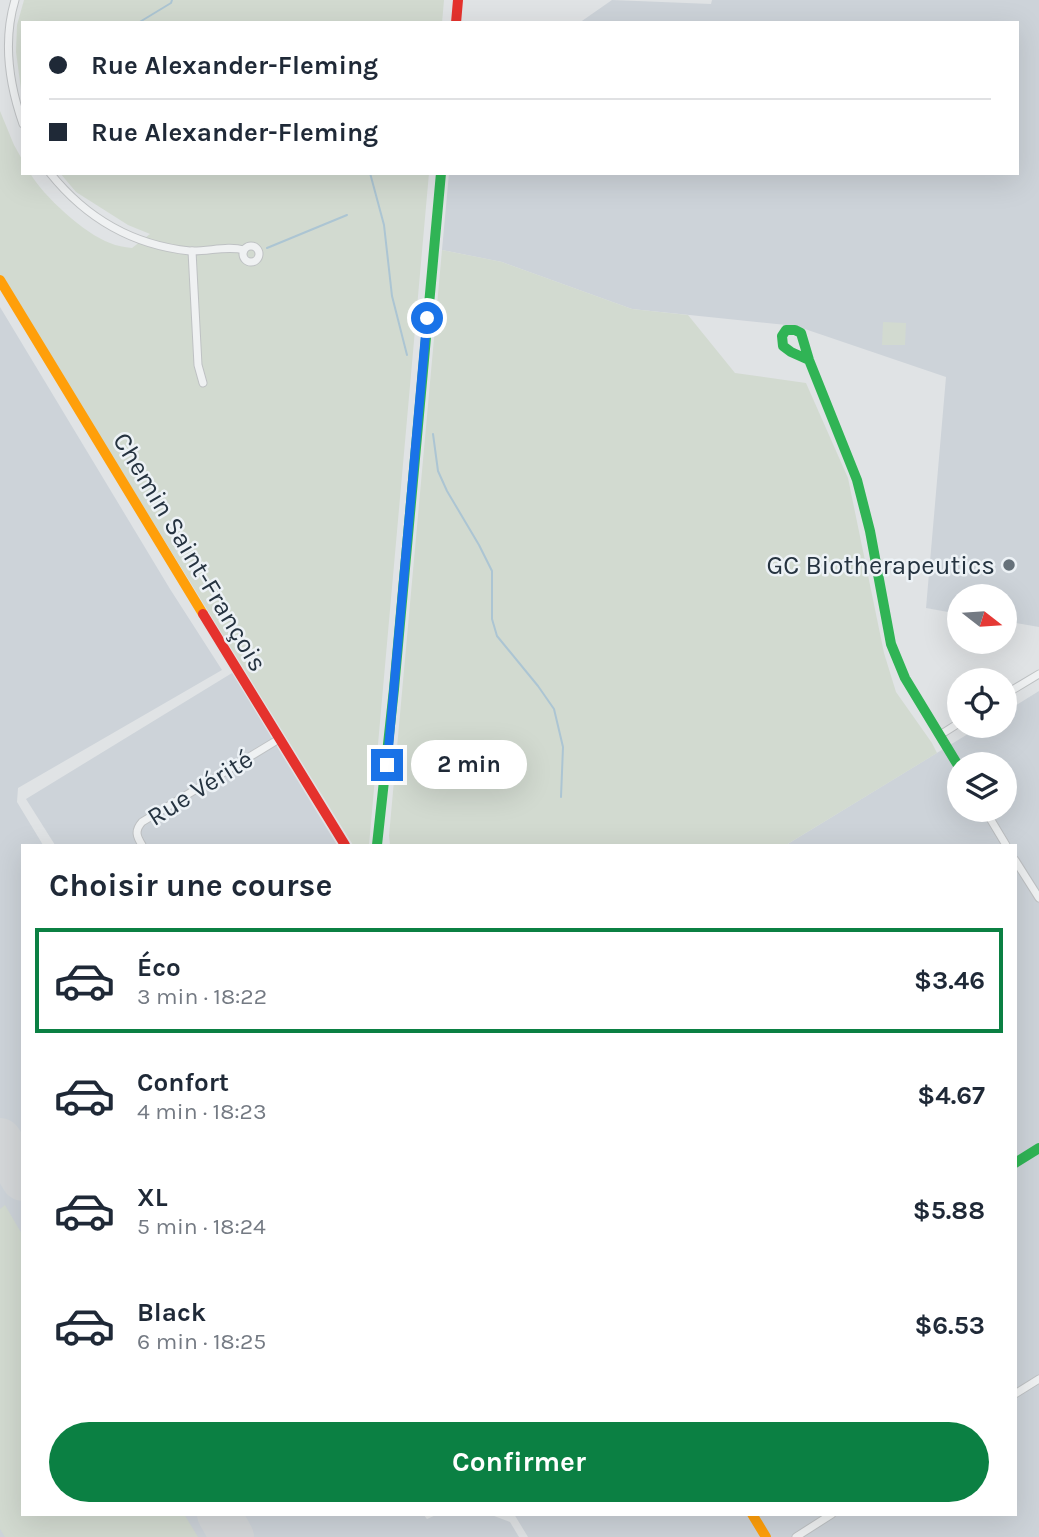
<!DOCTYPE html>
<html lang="fr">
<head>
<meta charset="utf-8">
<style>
	body { margin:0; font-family:Karla,sans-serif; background:#f6f6f7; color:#1f2937; height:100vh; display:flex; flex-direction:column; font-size:26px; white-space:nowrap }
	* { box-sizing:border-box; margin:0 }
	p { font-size:23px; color:#747a83 }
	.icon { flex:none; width:38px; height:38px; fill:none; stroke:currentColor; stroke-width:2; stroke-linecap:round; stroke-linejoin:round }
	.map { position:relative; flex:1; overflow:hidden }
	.side { position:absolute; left:21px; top:844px; width:996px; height:672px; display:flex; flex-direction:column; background:#fff; border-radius:0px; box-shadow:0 7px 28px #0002 }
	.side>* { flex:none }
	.guide { position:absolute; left:21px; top:21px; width:998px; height:154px; border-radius:0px; box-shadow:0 7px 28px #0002; display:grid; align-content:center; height:154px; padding:0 28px; background:#fff }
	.needle { width:46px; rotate:107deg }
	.tools { position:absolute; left:947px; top:584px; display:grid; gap:14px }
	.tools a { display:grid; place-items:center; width:70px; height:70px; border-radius:50%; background:#fff; box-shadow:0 7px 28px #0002; font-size:35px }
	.end { position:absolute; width:32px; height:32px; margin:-16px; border:9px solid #1a73e8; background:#fff; box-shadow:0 0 0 4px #fff }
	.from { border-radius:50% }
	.bubble { position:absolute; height:49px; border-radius:24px; background:#fff; box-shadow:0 7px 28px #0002; font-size:23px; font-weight:700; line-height:49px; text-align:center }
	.guide b { display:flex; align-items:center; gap:24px; height:66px; font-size:26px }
	.guide b+b { border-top:2px solid #e0e1e3 }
	.guide i { width:18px; height:18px; background:#1f2937 }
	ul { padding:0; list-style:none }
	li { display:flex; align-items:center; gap:21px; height:105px; margin:0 14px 10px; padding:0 14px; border:4px solid transparent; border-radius:0px }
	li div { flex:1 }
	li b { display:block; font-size:26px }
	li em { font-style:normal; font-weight:700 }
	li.current { border-color:#0b8043 }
	li>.icon { width:63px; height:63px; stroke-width:1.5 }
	h2 { padding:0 28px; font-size:32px; line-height:84px }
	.cta { display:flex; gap:14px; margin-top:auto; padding:14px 28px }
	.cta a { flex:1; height:80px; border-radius:42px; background:#0b8043; color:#fff; font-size:28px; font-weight:700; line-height:80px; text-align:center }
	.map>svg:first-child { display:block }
	.built { fill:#cdd3d9; fill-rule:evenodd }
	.green { fill:#d2dad0 }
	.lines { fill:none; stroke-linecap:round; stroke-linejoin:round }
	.stream { stroke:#acc5d3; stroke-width:2 }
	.runway { stroke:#d4d7d9; stroke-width:44 }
	.street-casing { stroke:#bec1c3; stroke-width:9 }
	.street { stroke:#eff1f2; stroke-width:7 }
	.fast { stroke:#30b455; stroke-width:10 }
	.slow { stroke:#ff9f0a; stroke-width:10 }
	.jam { stroke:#e5322d; stroke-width:10 }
	.route { stroke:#1a73e8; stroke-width:9 }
	.poi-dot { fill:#66717a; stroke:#edf2f6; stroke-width:2.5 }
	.labels { text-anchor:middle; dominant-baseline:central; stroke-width:5; stroke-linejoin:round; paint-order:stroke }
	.street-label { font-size:26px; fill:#253340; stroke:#edf2f6 }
	.poi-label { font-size:26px; fill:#253340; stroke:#edf2f6; text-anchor:end }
</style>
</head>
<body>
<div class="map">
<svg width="1039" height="1537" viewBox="0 0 1039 1537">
	<rect width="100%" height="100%" fill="#e0e3e5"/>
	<g class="built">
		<path d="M 612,0 L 711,4 L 712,0 L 1039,0 L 1039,627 L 1005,621 L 1004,597 L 959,597 L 959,614 L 926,608 L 946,377 L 796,326 L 632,309 L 502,262 L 442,250 L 449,173 L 1017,173 L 1017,23 L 579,23 Z"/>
		<path d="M 0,307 L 170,589 L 222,670 L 18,788 L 17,802 L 43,845 L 23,845 L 23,1514 L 423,1514 L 427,1519 L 438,1514 L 489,1514 L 510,1522 L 519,1537 L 0,1537 Z"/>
		<path d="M 232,673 L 337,845 L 55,845 L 26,799 Z"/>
		<path d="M 1039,691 L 1039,1537 L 528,1537 L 514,1514 L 1015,1514 L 1015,845 L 786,845 L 981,726 L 1004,726 L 1005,712 ZM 959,765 L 1004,765 L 1004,810 L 959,810 Z"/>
	</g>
	<g class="green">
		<path d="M 24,0 L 444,0 L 442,23 L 23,23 L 23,104 L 16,52 L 17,25 Z"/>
		<path d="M 0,111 L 14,145 L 23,161 L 23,173 L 30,173 C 43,196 85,234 110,243 C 117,246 124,247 132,248 L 150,234 L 128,225 L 76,192 L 60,173 L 429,173 L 369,845 L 353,845 L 0,275 Z"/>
		<path d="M 442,250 L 502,262 L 632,309 L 688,315 L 735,373 L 806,383 L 848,478 L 884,653 L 896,692 L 932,743 L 937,753 L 786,845 L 390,845 L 389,836 Z"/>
		<path d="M 883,322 L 906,323 L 905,345 L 882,345 Z"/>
		<path d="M 5,1205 L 23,1236 L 23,1514 L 184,1514 L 198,1537 L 5,1537 L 0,1529 L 0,1209 Z"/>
	</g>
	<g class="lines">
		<g class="stream">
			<path d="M 138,23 L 171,3 L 172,0"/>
			<path d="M 370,173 L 384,225 L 392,296 L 407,355"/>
			<path d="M 267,248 L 347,215"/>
			<path d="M 433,434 L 438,471 L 447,491 L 479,545 L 492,571 L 492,619 L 497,636 L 538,686 L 554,709 L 563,747 L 561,797"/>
		</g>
		<g class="runway">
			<path d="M 0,1140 L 23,1179"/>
			<path d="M 219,1514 L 232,1537"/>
		</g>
		<defs>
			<g id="street">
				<path d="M 15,0 C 3,40 9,84 23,124"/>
				<path d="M 50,173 C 86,218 132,245 190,251 C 208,252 227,245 244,250"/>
				<circle cx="251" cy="254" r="8"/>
				<path d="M 192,251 L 198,365 L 203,383"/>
				<path d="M 1004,695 L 1039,674"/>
				<path d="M 940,735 L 959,723"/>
				<path d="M 985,810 L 1006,845"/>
				<path d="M 142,845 C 137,837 134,831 142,822 L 279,739"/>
				<path d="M 1015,860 L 1039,898"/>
				<path d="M 1015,1394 L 1039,1379"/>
				<path d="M 796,1537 L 832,1514"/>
			</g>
		</defs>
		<use href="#street" class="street-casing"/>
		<use href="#street" class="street"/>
		<g class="fast">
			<path d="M 809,360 L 791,352 L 783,346 L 782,336 L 786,330 L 795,330 L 801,333 L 809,360 L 857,480 L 870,531 L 891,644 L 905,678 L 959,767"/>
			<path d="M 377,845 L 394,689 L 441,173"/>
			<path d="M 1015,1163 L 1039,1148"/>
		</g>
		<g class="slow">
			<path d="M 0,280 L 203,614"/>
			<path d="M 752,1514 L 766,1537"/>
		</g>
		<g class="jam">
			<path d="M 456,23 L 458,0"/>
			<path d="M 203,614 L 345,845"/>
		</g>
	</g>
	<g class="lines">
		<path class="route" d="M 387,765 L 427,318"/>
	</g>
	<circle class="poi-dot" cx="1009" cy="565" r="7"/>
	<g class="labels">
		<g class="street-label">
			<text transform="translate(190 552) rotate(59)">Chemin Saint-François</text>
			<text transform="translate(200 788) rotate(-32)">Rue Vérité</text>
		</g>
		<g class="poi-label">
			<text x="995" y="565">GC Biotherapeutics</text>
		</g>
	</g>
</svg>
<div class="tools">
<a><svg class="needle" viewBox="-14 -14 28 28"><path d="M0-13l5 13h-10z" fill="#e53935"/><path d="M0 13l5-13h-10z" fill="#747a83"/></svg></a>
<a><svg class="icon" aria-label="locate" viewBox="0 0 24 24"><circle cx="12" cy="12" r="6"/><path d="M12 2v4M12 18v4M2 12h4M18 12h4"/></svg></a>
<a><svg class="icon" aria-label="layers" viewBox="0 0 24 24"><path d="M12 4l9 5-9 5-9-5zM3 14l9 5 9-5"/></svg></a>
</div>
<i class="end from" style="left:427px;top:318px"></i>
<i class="end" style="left:387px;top:765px"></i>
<div class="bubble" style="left:411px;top:740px;width:116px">2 min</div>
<div class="guide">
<b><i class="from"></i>Rue Alexander-Fleming</b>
<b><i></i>Rue Alexander-Fleming</b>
</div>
<section class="side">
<h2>Choisir une course</h2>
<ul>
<li class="current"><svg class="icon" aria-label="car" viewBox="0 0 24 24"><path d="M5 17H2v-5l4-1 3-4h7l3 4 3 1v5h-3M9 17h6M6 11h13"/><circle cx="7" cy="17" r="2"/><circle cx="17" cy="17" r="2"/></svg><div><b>Éco</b><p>3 min · 18:22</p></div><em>$3.46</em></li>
<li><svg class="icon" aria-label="car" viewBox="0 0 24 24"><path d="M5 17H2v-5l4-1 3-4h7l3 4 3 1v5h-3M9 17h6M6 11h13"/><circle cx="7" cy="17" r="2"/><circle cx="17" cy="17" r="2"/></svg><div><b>Confort</b><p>4 min · 18:23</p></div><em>$4.67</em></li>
<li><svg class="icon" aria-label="car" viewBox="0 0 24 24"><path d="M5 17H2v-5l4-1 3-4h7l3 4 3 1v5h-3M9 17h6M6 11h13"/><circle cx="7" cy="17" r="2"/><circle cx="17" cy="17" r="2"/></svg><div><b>XL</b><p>5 min · 18:24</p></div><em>$5.88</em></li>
<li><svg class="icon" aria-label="car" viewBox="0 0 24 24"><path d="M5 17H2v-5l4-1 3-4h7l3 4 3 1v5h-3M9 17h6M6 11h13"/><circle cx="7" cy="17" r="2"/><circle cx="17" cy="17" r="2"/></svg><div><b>Black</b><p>6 min · 18:25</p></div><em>$6.53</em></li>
</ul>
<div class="cta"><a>Confirmer</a></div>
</section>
</div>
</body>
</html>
